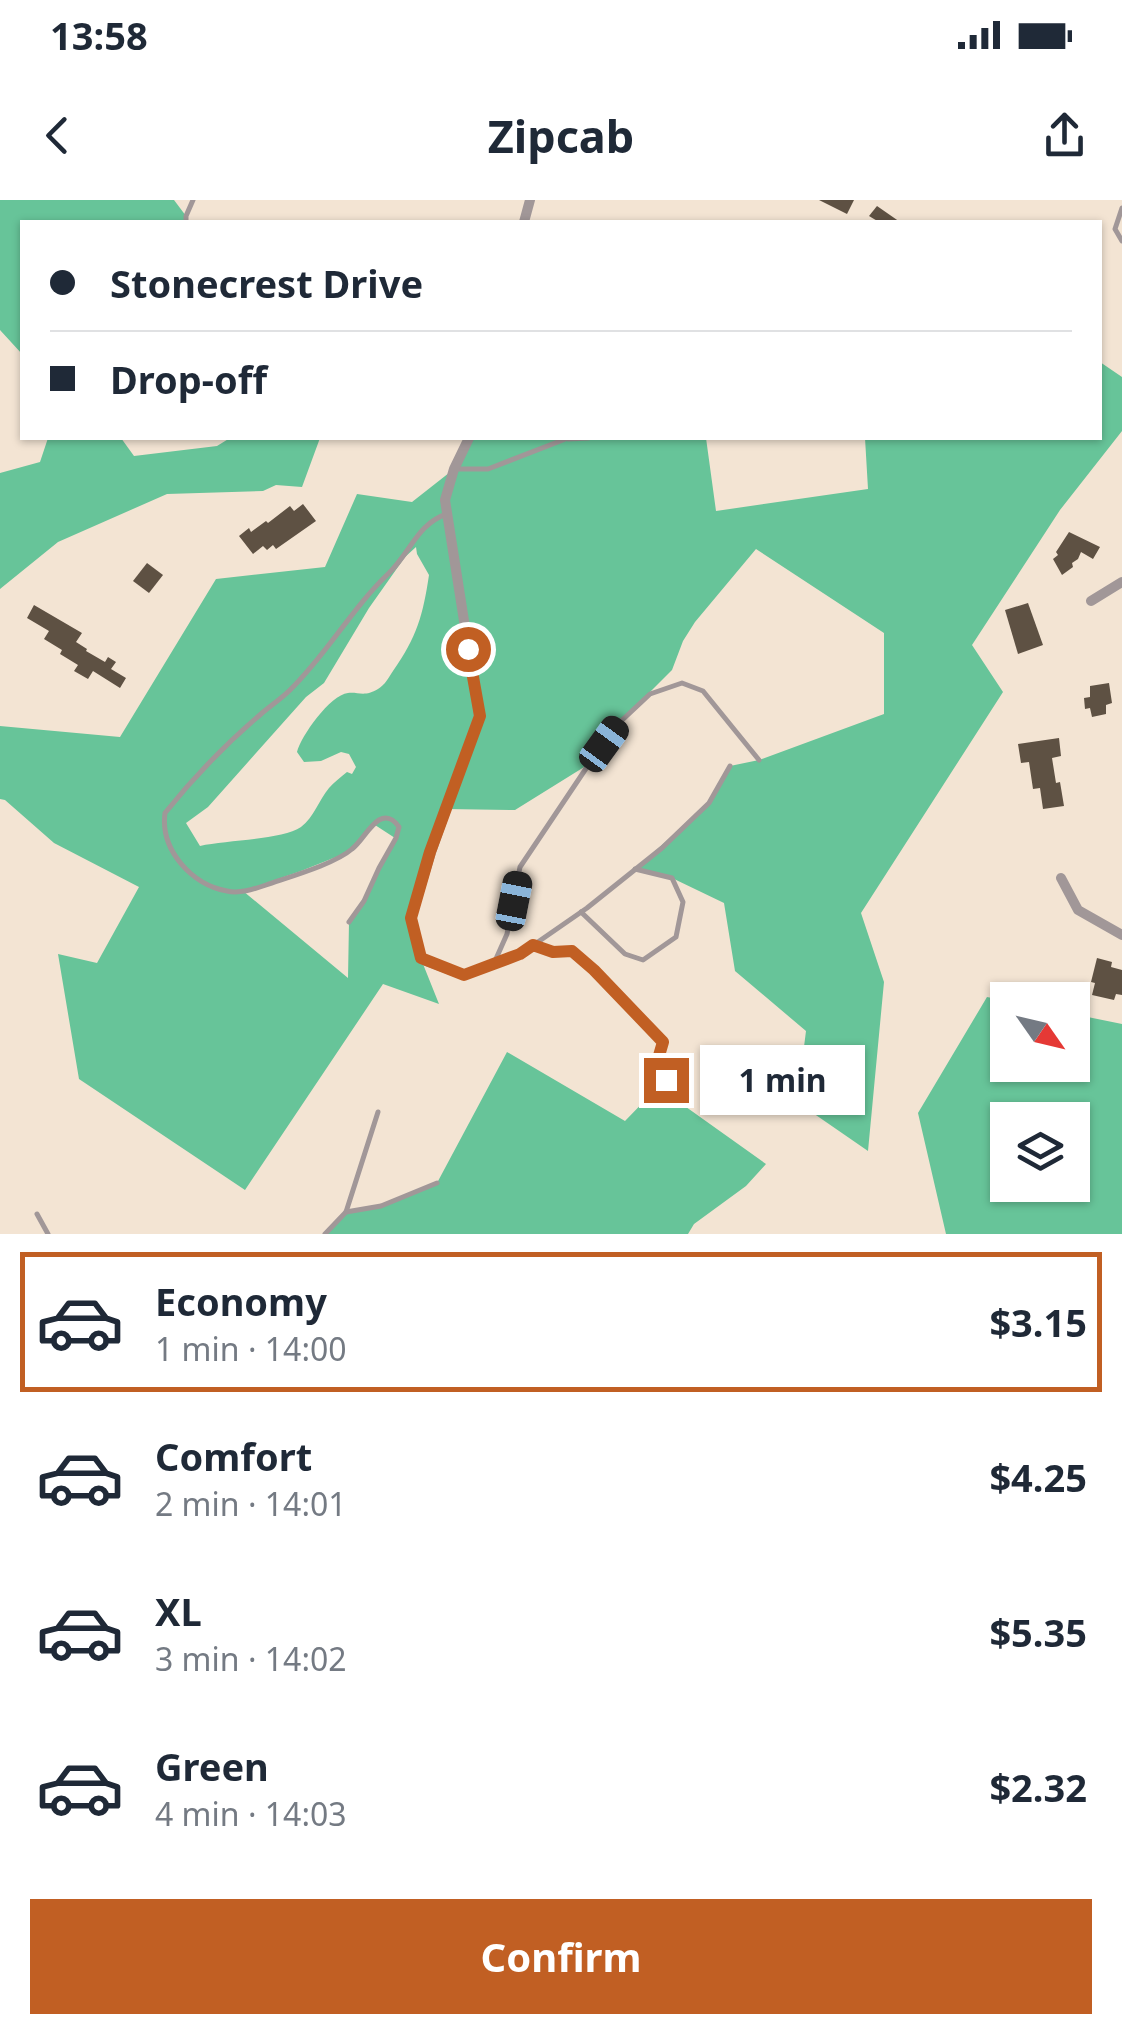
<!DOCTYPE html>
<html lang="en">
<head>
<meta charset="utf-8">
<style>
	body { margin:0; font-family:"Noto Sans",sans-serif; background:#f2f2f3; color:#1f2937; height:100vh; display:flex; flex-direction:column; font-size:38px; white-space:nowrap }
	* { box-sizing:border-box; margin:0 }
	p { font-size:32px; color:#747a83 }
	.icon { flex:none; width:55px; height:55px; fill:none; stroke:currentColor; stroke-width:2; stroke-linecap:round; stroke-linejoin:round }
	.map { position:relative; height:1034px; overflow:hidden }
	.sheet { display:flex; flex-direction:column; background:#fff; flex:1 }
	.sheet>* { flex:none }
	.top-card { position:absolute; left:20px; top:20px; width:1082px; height:220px; border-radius:0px; box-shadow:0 2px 8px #0004; display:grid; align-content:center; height:220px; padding:0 30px; background:#fff }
	.needle { width:65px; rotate:124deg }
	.tools { position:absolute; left:990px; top:782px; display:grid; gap:20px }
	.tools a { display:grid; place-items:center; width:100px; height:100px; border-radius:0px; background:#fff; box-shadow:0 2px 8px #0004; font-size:50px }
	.end { position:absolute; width:45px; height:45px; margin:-22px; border:12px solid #c15f23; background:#fff; box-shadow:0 0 0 5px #fff }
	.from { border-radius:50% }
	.bubble { position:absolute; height:70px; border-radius:0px; background:#fff; box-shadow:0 2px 8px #0004; font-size:32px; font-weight:700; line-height:70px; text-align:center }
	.car { position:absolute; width:30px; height:60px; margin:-30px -15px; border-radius:12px; box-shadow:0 0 8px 2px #0007; background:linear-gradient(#222 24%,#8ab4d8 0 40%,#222 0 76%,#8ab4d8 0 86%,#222 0) }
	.top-card b { display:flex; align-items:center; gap:35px; height:95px; font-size:38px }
	.top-card b+b { border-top:2px solid #e0e1e3 }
	.top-card i { width:25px; height:25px; background:#1f2937 }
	ul { padding:18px 0 0; list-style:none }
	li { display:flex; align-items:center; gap:30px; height:140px; margin:0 20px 15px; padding:0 10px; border:5px solid transparent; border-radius:0px }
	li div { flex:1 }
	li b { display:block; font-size:38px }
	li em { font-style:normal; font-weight:700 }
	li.current { border-color:#c15f23 }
	li>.icon { width:90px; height:90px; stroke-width:1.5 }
	.action { display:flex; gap:20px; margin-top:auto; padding:20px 30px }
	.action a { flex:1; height:115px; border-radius:0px; background:#c15f23; color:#fff; font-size:40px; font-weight:700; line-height:115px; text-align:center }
	.status { display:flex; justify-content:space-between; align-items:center; height:70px; padding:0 50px; background:#fff; direction:ltr }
	.status svg { height:28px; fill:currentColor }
	header { display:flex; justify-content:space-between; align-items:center; height:130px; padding:0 30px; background:#fff; font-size:45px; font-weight:700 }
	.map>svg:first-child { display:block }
	.forest { fill:#67c499; fill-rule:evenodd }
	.building { fill:#5e5143 }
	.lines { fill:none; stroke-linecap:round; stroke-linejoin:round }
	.lane { stroke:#a19798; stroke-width:5 }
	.street { stroke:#a19798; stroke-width:10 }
	.route { stroke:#c15f23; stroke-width:12 }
</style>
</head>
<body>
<div class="status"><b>13:58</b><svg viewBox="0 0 49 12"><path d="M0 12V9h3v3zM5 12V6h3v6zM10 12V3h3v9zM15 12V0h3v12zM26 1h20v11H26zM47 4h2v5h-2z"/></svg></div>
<header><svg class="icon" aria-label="back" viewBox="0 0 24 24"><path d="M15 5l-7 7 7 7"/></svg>Zipcab<svg class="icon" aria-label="share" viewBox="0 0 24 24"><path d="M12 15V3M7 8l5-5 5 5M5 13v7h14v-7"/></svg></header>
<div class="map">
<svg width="1122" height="1034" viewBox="0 0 1122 1034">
	<rect width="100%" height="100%" fill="#f3e4d3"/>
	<g class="forest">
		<path d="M 0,0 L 174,0 L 186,16 L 187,22 L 22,22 L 22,154 L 0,130 Z"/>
		<path d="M 1100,162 L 1122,177 L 1122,231 L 1060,310 L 972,445 L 1003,492 L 861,713 L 884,782 L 868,951 L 797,902 L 806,831 L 735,771 L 724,703 L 672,678 L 635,669 L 709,603 L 730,566 L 759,560 L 884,514 L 884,433 L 756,349 L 695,422 L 683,441 L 672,470 L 618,524 L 589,564 L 515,610 L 446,609 L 411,717 L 421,759 L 439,804 L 383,784 L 245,990 L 79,879 L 58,754 L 97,763 L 139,687 L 54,643 L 5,600 L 0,599 L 0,526 L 120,537 L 216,379 L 325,367 L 357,294 L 412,302 L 454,269 L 469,238 L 706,238 L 716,311 L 868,289 L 865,238 L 1100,238 ZM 416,347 L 417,354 L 429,375 C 423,415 417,437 393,471 C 389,477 385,485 378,489 C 365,497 359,492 348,493 C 330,495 301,536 297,552 L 304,562 L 321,561 L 341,552 L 349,554 L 356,567 L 352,574 L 347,572 C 341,577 334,582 329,588 C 319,600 314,617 301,627 C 282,640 226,640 200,646 L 186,623 L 208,607 L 306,497 L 324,483 L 369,408 L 405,357 ZM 375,625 L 395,638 L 364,701 L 349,722 L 348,778 L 243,691 L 301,671 L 351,651 Z"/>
		<path d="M 48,238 L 121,238 L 134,256 L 217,246 L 230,238 L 320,238 L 302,287 L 276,285 L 263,291 L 167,294 L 58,342 L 0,389 L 0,273 L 40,262 Z"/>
		<path d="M 987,797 L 1007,801 L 1008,865 L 1072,865 L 1073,814 L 1122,824 L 1122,1034 L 946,1034 L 918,913 ZM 1008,920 L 1072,920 L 1072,985 L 1008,985 Z"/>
		<path d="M 507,852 L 625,921 L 658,887 L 766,964 L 746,986 L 694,1024 L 688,1034 L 325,1034 L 346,1012 L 381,1006 L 437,983 Z"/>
	</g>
	<g class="building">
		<path d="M 819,0 L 854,0 L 847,14 Z"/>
		<path d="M 877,6 L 900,22 L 879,22 L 869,16 Z"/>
		<path d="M 303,304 L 316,321 L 276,349 L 273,345 L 267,350 L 263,346 L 253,354 L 239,336 L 249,328 L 251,332 L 266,321 L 268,323 L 290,306 L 294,311 Z"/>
		<path d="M 1069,332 L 1100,347 L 1093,359 L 1081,352 L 1078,359 L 1072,363 L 1073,367 L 1062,375 L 1053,359 L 1058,355 L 1056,352 Z"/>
		<path d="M 147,363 L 163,375 L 149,393 L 133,381 Z"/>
		<path d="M 1028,403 L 1043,445 L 1018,454 L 1005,410 Z"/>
		<path d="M 34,405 L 82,433 L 76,442 L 87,449 L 86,451 L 105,462 L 108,457 L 116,462 L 111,469 L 126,478 L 120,488 L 93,471 L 88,479 L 74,471 L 78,465 L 60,454 L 62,450 L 44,439 L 49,431 L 27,418 Z"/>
		<path d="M 1109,483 L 1112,503 L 1106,505 L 1106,514 L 1092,517 L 1090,508 L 1085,509 L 1084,498 L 1090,497 L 1090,486 Z"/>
		<path d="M 1059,538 L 1061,556 L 1052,558 L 1056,583 L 1060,582 L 1064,606 L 1043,609 L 1040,588 L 1033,589 L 1029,562 L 1021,563 L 1018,544 Z"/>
		<path d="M 1097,758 L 1112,762 L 1111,767 L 1122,770 L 1122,795 L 1116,794 L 1114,800 L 1092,795 L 1095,783 L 1091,782 Z"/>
	</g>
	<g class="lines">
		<g class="lane">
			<path d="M 1122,8 L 1115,29 L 1122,41"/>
			<path d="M 186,22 L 186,16 L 193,0"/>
			<path d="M 568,239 L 588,238"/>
			<path d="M 457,269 L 488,269 L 568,238"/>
			<path d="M 581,712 L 625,754 L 643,760 L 676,737 L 683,702 L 672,678 L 635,669"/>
			<path d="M 349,722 L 364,701 L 379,668 L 396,638 L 399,627 C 394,620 388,615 379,620 C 369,626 362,641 352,649 C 335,664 289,677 266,685 C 254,689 240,694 227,691 C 192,685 160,650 165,613 C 193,578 227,543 261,514 C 270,506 281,499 290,490 C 327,454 352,408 389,373 C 410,353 418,323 447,314"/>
			<path d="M 533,745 L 553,753 L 571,751 L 594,770 L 663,842 L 656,866 L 666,880"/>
			<path d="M 522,753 L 587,708 L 662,648 L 709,603 L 730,566"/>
			<path d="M 495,761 L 507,734 L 520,667 L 589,564 L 618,524 L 650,494 L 682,483 L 703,491 L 759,560"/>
			<path d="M 346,1012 L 381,1006 L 437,983"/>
			<path d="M 37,1014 L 48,1034"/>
			<path d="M 325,1034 L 346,1012 L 378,912"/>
		</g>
		<g class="street">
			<path d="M 524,22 L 530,0"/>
			<path d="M 469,238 L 454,269 L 445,300 L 479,516 L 431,652 L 411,718 L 421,759 L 464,775 L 520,754"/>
			<path d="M 1091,401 L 1122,382"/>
			<path d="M 1061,678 L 1078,710 L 1122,735"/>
		</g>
	</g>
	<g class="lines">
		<path class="route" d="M 468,449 L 480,516 L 430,652 L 411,718 L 421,758 L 464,775 L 520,754 L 533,745 L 553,752 L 572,751 L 594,770 L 663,842 L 656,866 L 666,880"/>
	</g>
</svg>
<div class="tools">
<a><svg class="needle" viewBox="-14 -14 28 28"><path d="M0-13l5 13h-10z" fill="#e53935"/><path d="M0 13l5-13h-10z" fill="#747a83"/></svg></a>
<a><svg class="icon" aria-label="layers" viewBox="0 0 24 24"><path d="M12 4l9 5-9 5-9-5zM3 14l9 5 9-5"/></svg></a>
</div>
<i class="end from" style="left:468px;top:449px"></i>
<i class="end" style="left:666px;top:880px"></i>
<div class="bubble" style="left:700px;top:845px;width:165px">1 min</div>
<i class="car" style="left:604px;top:544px;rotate:36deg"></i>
<i class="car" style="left:514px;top:701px;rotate:11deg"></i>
<div class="top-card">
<b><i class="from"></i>Stonecrest Drive</b>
<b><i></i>Drop-off</b>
</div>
</div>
<section class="sheet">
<ul>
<li class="current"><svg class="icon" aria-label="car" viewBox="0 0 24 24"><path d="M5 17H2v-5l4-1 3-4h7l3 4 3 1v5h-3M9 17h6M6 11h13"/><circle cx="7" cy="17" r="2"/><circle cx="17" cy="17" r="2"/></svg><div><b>Economy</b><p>1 min · 14:00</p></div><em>$3.15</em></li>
<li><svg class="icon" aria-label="car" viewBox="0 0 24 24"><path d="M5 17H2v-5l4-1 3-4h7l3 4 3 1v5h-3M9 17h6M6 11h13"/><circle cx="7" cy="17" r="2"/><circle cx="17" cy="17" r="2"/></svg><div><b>Comfort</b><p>2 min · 14:01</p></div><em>$4.25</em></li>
<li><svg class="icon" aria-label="car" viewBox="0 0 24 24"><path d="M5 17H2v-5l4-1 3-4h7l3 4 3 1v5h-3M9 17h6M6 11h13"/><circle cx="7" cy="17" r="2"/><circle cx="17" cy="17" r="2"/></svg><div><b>XL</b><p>3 min · 14:02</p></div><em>$5.35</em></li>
<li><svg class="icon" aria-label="car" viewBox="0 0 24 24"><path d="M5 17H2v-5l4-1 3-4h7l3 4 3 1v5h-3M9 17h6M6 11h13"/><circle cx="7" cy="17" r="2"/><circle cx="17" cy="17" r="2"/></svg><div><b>Green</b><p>4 min · 14:03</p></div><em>$2.32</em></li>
</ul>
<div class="action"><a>Confirm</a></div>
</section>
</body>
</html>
